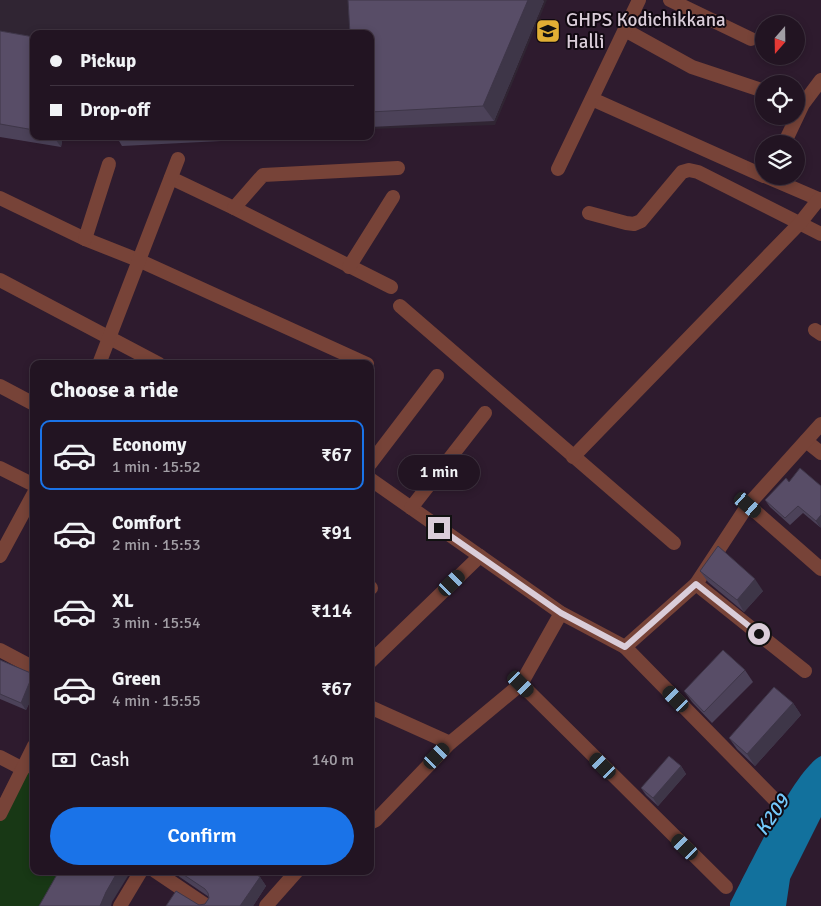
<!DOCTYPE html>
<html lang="en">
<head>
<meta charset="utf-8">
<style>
	body { margin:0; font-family:Signika,sans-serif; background:#2e212f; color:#f1f3f6; height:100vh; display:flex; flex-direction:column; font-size:19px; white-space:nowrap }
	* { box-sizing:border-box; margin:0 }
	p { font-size:16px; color:#a29ea5 }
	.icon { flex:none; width:28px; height:28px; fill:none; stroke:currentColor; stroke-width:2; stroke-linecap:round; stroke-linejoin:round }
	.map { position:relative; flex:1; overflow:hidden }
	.sheet { position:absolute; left:30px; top:360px; width:344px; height:515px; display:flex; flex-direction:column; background:#221422; border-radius:10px; box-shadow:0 2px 8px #0003,0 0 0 1px #3f3340 }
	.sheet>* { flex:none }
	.top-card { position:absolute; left:30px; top:30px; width:344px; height:110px; border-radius:10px; box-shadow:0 2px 8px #0003,0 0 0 1px #3f3340; display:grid; align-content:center; height:110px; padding:0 20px; background:#221422 }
	.needle { width:32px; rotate:200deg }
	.fabs { position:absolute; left:755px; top:15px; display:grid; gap:10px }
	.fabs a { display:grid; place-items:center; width:50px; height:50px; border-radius:50%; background:#221422; box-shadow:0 2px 8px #0003,0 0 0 1px #3f3340; font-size:25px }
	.end { position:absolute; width:22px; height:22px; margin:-11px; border:6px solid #dacdd9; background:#111; box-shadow:0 0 0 2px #111 }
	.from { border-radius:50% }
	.bubble { position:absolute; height:35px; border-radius:18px; background:#221422; box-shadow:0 2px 8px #0003,0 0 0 1px #3f3340; font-size:16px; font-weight:600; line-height:35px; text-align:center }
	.car { position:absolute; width:15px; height:30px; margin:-15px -8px; border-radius:6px; box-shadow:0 0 4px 1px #0007; background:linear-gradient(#222 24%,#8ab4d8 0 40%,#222 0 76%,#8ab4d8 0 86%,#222 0) }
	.top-card b { display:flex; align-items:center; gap:18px; height:48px; font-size:19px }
	.top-card b+b { border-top:1px solid #3f3340 }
	.top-card i { width:12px; height:12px; background:#f1f3f6 }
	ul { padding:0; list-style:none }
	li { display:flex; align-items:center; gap:15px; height:70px; margin:0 10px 8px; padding:0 10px; border:2px solid transparent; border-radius:10px }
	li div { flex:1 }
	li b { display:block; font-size:19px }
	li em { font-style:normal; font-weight:600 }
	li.selected { border-color:#1a73e8 }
	li>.icon { width:45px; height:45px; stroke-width:1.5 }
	h2 { padding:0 20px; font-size:22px; line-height:60px }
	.pay { display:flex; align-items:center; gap:12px; height:55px; padding:0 20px; font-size:19px }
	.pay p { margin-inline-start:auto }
	.action { display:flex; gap:10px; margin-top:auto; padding:10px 20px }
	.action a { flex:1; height:58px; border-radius:30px; background:#1a73e8; color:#fff; font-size:20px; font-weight:600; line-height:58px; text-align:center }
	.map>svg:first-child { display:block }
	.industrial { fill:#302533 }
	.green { fill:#183815 }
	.water { fill:#12719d }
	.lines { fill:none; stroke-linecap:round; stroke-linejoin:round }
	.minor { stroke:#774338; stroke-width:14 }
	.wall { fill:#4c4259 }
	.shaded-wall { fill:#3e3648 }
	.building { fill:#584d67; stroke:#3e3648 }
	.route { stroke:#dacdd9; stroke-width:6 }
	.labels { text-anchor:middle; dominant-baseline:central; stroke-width:4; stroke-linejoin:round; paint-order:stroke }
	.poi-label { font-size:19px; fill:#dacdd9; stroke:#110911; text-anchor:start }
	.water-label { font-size:20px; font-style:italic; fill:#74c9fb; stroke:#110911 }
</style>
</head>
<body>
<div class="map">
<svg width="821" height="906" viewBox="0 0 821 906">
	<rect width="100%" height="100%" fill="#2e1b2e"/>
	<path class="industrial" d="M 0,0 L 547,0 L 495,125 L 370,129 L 370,34 L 34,34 L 34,136 L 169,136 L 95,139 L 0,136 Z"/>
	<path class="green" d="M 34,755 L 34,871 L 67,871 L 46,906 L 0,906 L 0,818 Z"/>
	<path class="water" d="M 821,756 L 821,817 L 790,879 L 786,906 L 730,906 L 730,903 C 746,873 795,768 821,756 Z"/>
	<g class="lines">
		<g class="minor">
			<path d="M 670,0 L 751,39"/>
			<path d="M 625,30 L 692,67 L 764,91"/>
			<path d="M 592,99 L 764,176"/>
			<path d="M 784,144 L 803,104 L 821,80"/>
			<path d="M 558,169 L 639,0"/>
			<path d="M 765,176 L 821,200"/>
			<path d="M 171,178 L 234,208 L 391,287"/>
			<path d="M 0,198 L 85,239 L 138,260 L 367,364"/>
			<path d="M 234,208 L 263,175 L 398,168"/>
			<path d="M 589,213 L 626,223 L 634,224 L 641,221 L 682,172 L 689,170 L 698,172 L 821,234"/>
			<path d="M 85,239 L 109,164"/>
			<path d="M 349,267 L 393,197"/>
			<path d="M 0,280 L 159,364"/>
			<path d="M 400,306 L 674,543"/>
			<path d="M 815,330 L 821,334"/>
			<path d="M 99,364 L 178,159"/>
			<path d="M 0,386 L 34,404"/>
			<path d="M 806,441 L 821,453"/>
			<path d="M 573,457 L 800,223 L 819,199"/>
			<path d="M 370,464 L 437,376"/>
			<path d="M 0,468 L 34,485"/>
			<path d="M 370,479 L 561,613 L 625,647 L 696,584 L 748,505 L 821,424"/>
			<path d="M 748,505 L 821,569"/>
			<path d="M 411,508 L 485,413"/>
			<path d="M 0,556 L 34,493"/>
			<path d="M 696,584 L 805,671"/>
			<path d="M 370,587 L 371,588"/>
			<path d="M 625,647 L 779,804"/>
			<path d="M 0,650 L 34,668"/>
			<path d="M 370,662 L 480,556"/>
			<path d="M 521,684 L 726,887"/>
			<path d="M 370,707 L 450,743"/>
			<path d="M 0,757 L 23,769"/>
			<path d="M 0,814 L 34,746"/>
			<path d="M 370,823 L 376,820 L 450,743 L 521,684 L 561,613"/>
			<path d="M 155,871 L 207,906"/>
			<path d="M 120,906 L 141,871"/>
			<path d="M 266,906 L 297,871"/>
		</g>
	</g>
	<g class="wall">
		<path d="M 544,1 L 494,121 L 370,127 L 370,34 Z"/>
		<path d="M 0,31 L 34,37 L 34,136 L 63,136 L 61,147 L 0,137 Z"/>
		<path d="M 116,136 L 320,136 L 122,146 Z"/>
		<path d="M 789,482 L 821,528 L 803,513 L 790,525 L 770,507 L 765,500 Z"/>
		<path d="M 700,571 L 763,591 L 744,612 L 708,582 Z"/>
		<path d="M 0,660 L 33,674 L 34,675 L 34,693 L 26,710 L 0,699 Z"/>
		<path d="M 745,670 L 753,682 L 712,723 L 692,702 L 684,691 Z"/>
		<path d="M 793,703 L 801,715 L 755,766 L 737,749 L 729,738 Z"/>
		<path d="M 681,766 L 686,774 L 658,806 L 646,795 L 641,788 Z"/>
		<path d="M 171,871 L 251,871 L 260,877 L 266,886 L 253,906 L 199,905 L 205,904 L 209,897 Z"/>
	</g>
	<g class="shaded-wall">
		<path d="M 528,0 L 543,0 L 544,1 L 494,121 L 483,106 Z"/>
		<path d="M 53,136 L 63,136 L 61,147 Z"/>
		<path d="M 821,515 L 821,528 L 816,521 Z"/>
		<path d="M 755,579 L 763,591 L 744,612 L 737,600 Z"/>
		<path d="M 33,674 L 34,675 L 34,693 L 26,710 L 21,703 Z"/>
		<path d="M 793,703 L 801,715 L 755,766 L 747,754 Z"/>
		<path d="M 681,766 L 686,774 L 658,806 L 653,798 Z"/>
		<path d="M 118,871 L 131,871 L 112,902 L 111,906 L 100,906 L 106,892 Z"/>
		<path d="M 260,877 L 266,886 L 253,906 L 240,906 Z"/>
	</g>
	<g class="building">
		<path d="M 348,0 L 528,0 L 483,106 L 370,112 L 370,34 L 350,34 Z"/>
		<path d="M 0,31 L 34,37 L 34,130 L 0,124 Z"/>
		<path d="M 308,31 L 308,34 L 247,34 Z"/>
		<path d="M 800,468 L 821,486 L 821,515 L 816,521 L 798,506 L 785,518 L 765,500 L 786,478 L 789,482 Z"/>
		<path d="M 718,546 L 755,579 L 737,600 L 700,571 Z"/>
		<path d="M 723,650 L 745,670 L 704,712 L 684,691 Z"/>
		<path d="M 0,660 L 33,674 L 21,703 L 0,694 Z"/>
		<path d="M 774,687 L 793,703 L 747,754 L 729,738 Z"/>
		<path d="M 669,756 L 681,766 L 653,798 L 641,788 Z"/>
		<path d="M 59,871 L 118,871 L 106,892 L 100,906 L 39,906 Z"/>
		<path d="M 178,871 L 251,871 L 260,877 L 240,906 L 166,906 L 176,891 L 199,905 L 205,904 L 209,898 L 208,893 L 205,889 Z"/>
	</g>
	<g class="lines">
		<path class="route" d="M 439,528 L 561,613 L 625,647 L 696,584 L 759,634"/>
	</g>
	<defs>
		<symbol id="school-square" viewBox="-11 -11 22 22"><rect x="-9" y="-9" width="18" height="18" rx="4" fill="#e1af34" stroke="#110911"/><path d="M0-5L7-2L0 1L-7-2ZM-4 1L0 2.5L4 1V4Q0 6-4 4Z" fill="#111"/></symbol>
	</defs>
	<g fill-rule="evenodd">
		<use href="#school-square" x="534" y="17" width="28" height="28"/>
	</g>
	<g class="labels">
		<g class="poi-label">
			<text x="566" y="20">GHPS Kodichikkana<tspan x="566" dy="22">Halli</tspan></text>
		</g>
		<g class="water-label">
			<text transform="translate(772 815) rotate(-56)">K209</text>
		</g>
	</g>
</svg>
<div class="fabs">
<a><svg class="needle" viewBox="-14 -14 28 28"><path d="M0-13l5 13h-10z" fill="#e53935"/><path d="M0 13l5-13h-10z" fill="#a29ea5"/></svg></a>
<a><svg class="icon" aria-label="locate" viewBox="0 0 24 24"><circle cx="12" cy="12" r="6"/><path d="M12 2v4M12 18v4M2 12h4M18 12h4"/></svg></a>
<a><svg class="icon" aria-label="layers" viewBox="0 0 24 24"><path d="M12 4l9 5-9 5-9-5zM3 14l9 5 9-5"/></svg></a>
</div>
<i class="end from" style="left:759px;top:634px"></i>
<i class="end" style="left:439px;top:528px"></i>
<div class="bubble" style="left:398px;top:455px;width:82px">1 min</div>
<i class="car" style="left:748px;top:505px;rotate:131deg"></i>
<i class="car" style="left:452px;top:583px;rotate:46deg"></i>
<i class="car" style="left:521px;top:684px;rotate:135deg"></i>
<i class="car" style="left:676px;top:699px;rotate:316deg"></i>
<i class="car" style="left:437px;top:756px;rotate:44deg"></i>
<i class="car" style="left:603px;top:766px;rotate:315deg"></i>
<i class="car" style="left:685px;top:847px;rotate:314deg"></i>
<div class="top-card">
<b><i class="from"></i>Pickup</b>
<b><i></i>Drop-off</b>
</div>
<section class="sheet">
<h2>Choose a ride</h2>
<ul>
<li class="selected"><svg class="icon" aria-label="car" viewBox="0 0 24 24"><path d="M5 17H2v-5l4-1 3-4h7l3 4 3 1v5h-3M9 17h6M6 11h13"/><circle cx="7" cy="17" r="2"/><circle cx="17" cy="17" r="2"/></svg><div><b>Economy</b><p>1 min · 15:52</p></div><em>₹67</em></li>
<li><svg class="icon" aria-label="car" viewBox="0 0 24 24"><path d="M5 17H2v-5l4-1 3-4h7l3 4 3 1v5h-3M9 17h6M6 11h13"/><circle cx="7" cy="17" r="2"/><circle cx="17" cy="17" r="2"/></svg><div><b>Comfort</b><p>2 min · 15:53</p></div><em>₹91</em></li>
<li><svg class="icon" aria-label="car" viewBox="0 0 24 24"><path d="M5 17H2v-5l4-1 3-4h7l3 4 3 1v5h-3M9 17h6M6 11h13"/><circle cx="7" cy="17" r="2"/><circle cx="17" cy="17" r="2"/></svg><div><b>XL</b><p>3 min · 15:54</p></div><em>₹114</em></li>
<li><svg class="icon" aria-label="car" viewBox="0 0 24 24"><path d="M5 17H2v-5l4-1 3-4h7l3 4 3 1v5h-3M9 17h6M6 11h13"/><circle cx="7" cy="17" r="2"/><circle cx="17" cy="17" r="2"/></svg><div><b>Green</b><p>4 min · 15:55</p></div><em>₹67</em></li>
</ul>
<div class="pay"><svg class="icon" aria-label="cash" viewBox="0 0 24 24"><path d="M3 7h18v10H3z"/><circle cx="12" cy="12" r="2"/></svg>Cash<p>140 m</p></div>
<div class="action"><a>Confirm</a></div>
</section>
</div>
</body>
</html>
